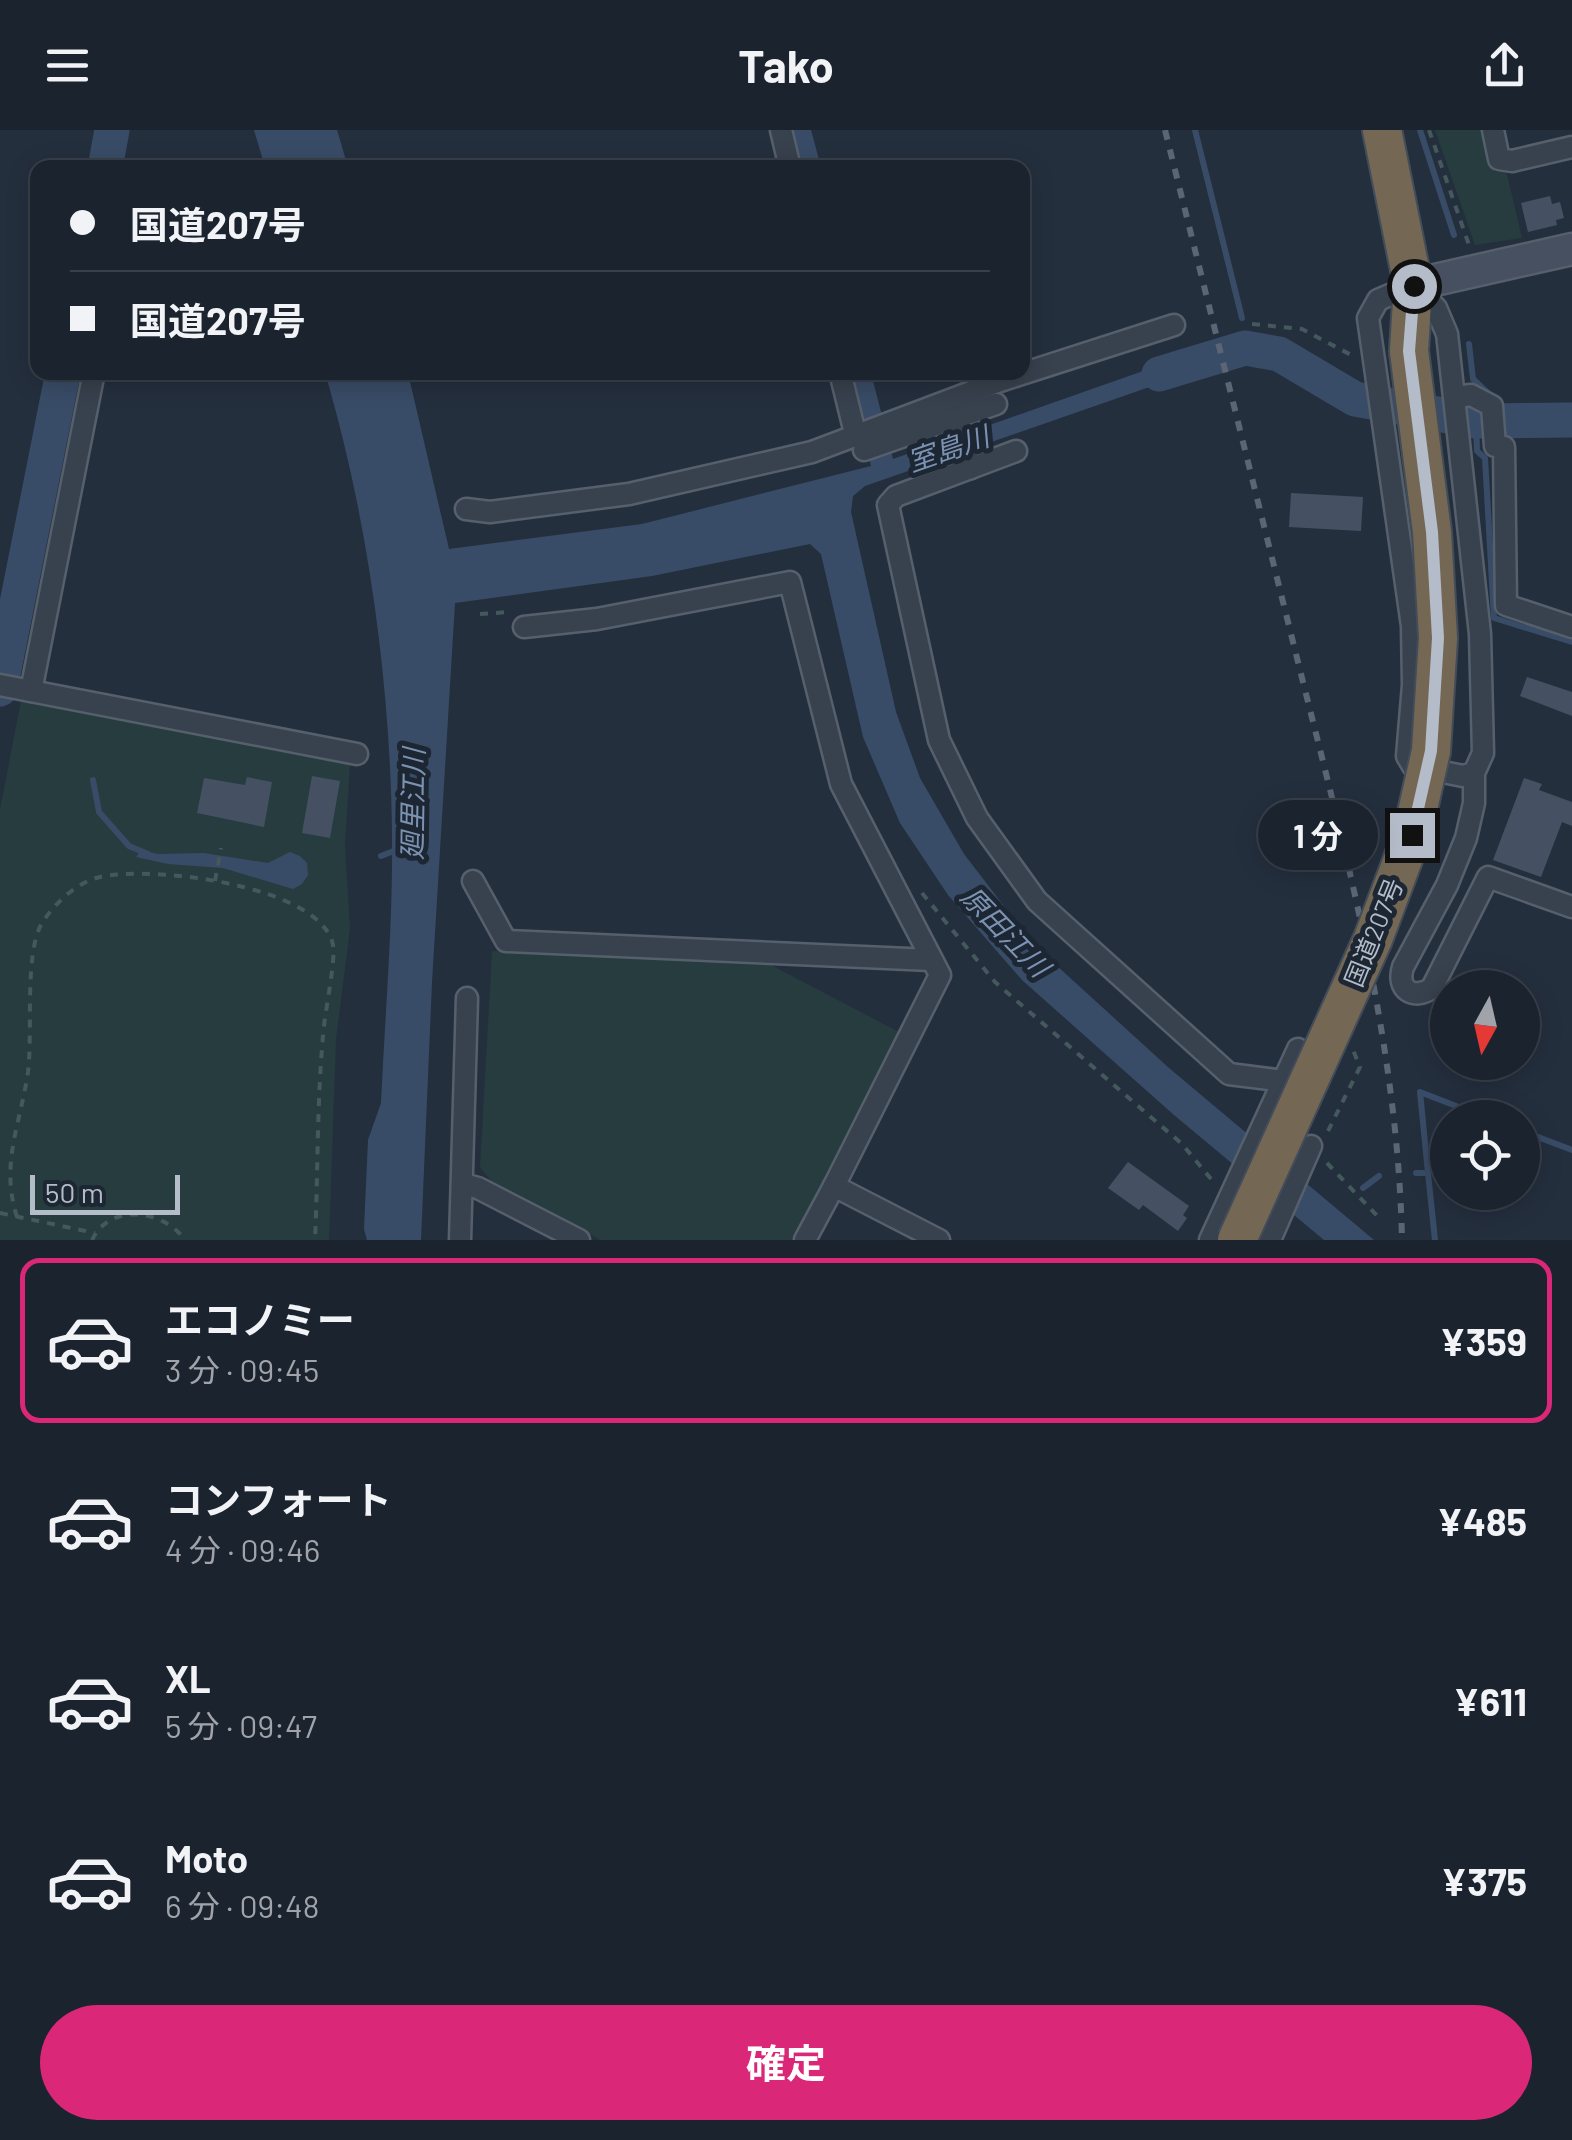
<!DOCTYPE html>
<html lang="ja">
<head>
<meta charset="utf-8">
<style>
	body { margin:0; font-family:Barlow,"Noto Sans JP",sans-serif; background:#282f3a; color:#f1f3f6; height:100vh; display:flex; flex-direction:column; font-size:38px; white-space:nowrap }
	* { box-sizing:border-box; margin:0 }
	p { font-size:32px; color:#a0a4aa }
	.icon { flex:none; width:55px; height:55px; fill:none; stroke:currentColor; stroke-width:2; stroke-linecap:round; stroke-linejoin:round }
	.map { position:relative; height:1110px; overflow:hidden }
	.panel { display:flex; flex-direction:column; background:#1b232e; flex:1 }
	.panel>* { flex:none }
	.banner { position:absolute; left:30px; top:30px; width:1000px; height:220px; border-radius:20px; box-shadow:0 5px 25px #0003,0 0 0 2px #39404a; display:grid; align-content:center; height:220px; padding:0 40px; background:#1b232e }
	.needle { width:65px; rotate:188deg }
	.tools { position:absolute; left:1430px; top:840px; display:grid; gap:20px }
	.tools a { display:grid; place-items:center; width:110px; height:110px; border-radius:50%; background:#1b232e; box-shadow:0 5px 25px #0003,0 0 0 2px #39404a; font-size:50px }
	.scale { position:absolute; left:30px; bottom:25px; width:150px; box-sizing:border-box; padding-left:10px; border:5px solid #b4bcc9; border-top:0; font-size:28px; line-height:35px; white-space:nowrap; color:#b4bcc9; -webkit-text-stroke:8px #1d2633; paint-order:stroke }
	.end { position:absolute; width:45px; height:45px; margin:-22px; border:12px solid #b4bcc9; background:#111; box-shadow:0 0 0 5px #111 }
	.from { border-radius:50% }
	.bubble { position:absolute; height:70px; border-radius:35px; background:#1b232e; box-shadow:0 5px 25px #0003,0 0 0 2px #39404a; font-size:32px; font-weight:700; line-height:70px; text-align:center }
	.banner b { display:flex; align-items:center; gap:35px; height:95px; font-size:38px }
	.banner b+b { border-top:2px solid #39404a }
	.banner i { width:25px; height:25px; background:#f1f3f6 }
	ul { padding:18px 0 0; list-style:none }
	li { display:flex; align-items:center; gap:30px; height:165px; margin:0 20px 15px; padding:0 20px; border:5px solid transparent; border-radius:20px }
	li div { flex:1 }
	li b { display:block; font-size:38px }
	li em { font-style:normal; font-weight:700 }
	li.selected { border-color:#db2777 }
	li>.icon { width:90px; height:90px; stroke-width:1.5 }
	.action { display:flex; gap:20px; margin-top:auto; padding:20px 40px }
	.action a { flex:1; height:115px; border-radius:60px; background:#db2777; color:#fff; font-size:40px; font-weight:700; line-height:115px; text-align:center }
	header { display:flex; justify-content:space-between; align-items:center; height:130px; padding:0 40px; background:#1b232e; font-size:45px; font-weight:700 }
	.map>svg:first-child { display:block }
	.green { fill:#263c3f }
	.water { fill:#394c67 }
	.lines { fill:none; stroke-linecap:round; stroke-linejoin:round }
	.stream { stroke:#394c67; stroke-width:6 }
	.river { stroke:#394c67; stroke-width:35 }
	.building { fill:#455162 }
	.street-casing { stroke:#565f6c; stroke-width:25 }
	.secondary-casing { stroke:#565f6c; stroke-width:35 }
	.highway-casing { stroke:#434c59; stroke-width:42 }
	.path { stroke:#44595c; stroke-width:4; stroke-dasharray:8 8; stroke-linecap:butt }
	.street { stroke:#38414e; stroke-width:20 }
	.secondary { stroke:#465061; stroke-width:30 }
	.highway { stroke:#746855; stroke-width:38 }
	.rail { stroke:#5a6575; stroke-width:6; stroke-dasharray:10 10; stroke-linecap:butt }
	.highway-bridge-casing { stroke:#434c59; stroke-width:42; stroke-linecap:butt }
	.highway-bridge { stroke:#746855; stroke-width:38 }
	.route { stroke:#b4bcc9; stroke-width:12 }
	.labels { text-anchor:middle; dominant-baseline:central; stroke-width:10; stroke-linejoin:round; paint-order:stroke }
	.street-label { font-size:25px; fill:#b4bcc9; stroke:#1d2633 }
	.water-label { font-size:28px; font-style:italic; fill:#7c92b1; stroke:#1d2633 }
</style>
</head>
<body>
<header><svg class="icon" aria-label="menu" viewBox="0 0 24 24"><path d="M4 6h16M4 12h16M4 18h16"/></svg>Tako<svg class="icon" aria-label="share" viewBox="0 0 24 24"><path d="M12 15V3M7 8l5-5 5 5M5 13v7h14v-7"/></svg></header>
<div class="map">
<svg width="1572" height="1110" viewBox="0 0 1572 1110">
	<rect width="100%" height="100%" fill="#242f3e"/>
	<g class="green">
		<path d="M 1435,0 L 1485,0 L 1495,42 L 1506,40 L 1522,108 L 1475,115 Z"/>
		<path d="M 21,571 L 350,634 L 345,715 L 350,799 L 336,910 L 329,1110 L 0,1110 L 0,679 Z"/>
		<path d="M 492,821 L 767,833 L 901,903 L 793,1110 L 601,1110 L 493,1054 L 480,1037 Z"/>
	</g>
	<g class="water">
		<path d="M 254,0 L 337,0 L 348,37 L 265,37 Z"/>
		<path d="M 789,0 L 811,0 L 821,37 L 798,37 Z"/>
		<path d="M 1200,221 L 1204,238 L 865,356 L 853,366 L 851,382 L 896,582 L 920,648 L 964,724 L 1034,815 L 1169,938 L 1374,1110 L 1324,1110 L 1174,985 L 1022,850 L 948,765 L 900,693 L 863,607 L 821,424 L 810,414 L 652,446 L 455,473 L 432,852 L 421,1110 L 367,1110 L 364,1099 L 368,1010 L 381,973 C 385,885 393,795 392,707 C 391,557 368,387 325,243 L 408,243 L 449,419 L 642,394 L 871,336 L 848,243 L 871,243 L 893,329 Z"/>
		<path d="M 141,720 L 158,724 L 204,723 L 268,733 L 290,722 L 300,726 L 307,733 L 308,745 L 302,754 L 293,759 L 223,738 L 168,734 L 136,727 Z"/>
	</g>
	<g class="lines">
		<g class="stream">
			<path d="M 1195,0 L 1242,188"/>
			<path d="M 1420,0 L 1454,105"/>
			<path d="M 1469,214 L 1473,249 L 1490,265"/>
			<path d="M 1476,291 L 1477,321 L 1485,328 L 1494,488 L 1572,512"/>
			<path d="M 93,650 L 99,682 L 129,716 L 148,724"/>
			<path d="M 381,726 L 399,719"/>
			<path d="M 1522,1001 L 1572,1020"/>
			<path d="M 1416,1043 L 1428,1043 L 1420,962 L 1487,988"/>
			<path d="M 1428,1043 L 1435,1110"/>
			<path d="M 1363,1058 L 1379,1046"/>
		</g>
		<g class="river">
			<path d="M 105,38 L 112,0"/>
			<path d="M 1159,244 L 1245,218 L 1279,224 L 1355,269 L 1476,291 L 1572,290"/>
			<path d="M 0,559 L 63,242"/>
		</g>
	</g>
	<g class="building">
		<path d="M 1550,66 L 1552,74 L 1560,72 L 1564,88 L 1556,90 L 1557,95 L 1528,102 L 1521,73 Z"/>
		<path d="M 1291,363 L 1363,367 L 1361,401 L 1289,397 Z"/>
		<path d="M 1527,547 L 1572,562 L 1572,586 L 1520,566 Z"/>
		<path d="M 312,646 L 340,651 L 330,708 L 302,703 Z"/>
		<path d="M 247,647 L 272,652 L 264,697 L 197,683 L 204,648 L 245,655 Z"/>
		<path d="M 1524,648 L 1542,654 L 1539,660 L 1572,672 L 1572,696 L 1562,692 L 1541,747 L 1493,730 Z"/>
		<path d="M 1128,1032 L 1189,1076 L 1183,1085 L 1187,1088 L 1178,1101 L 1143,1075 L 1139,1080 L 1108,1058 Z"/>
	</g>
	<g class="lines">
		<defs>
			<g id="street">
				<path d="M 781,0 L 790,38"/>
				<path d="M 1493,0 L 1499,29 L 1512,31 L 1572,17"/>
				<path d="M 840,242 L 856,307"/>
				<path d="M 1456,267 L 1471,265 L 1492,276 L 1495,316 L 1504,317 L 1506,475 L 1572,497"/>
				<path d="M 952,289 L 971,338"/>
				<path d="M 864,320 L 996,274"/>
				<path d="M 1016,321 L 896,366 L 888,375 L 939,610 L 977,688 L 1037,771 L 1229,944 L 1284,951"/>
				<path d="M 466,379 L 490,382 L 629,364 L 812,322 L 1000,251 L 1174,195"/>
				<path d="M 524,497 L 597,489 L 790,452 L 841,654 L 940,845 L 834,1056 L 939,1110"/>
				<path d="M 0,555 L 357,624"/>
				<path d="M 31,561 L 94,242"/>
				<path d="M 1474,643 L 1463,646 L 1413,636 L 1407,626 L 1413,555 L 1412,496 L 1368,188 L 1378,170 L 1413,155 L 1436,178 L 1447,204 L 1480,504 L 1483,623 L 1474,643 L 1474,673 L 1466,708 L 1447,755 L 1403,837 C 1396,859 1413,871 1432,858 L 1488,747 L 1572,777"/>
				<path d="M 473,751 L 506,811 L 931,830"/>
				<path d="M 463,1054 L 478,1058 L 579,1110"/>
				<path d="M 460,1110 L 467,868"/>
				<path d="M 805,1110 L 834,1056"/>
				<path d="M 1210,1110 L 1298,919"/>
				<path d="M 1270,1110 L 1311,1016"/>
			</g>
			<path id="secondary" d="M 1413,155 L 1572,119"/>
			<path id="highway" d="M 1382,0 L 1413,155 L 1409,221"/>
		</defs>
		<use href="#street" class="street-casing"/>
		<use href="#secondary" class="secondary-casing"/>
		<use href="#highway" class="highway-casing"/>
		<g class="path">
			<path d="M 1429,0 L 1469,115"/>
			<path d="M 1252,194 L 1302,199 L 1355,227"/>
			<path d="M 480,484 L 509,482"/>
			<path d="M 215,751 L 221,718"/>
			<path d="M 922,763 L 995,852 L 1182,1014 L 1216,1055"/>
			<path d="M 1328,1001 L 1360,937 L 1353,920"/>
			<path d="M 1327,1033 L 1382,1091"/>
			<path d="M 0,1083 L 95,1103"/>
			<path d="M 17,1087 C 0,1034 20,996 28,942 C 33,902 24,823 42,793 C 55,773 77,752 100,747 C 150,735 321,755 333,815 C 336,831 324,886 323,906 C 317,973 318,1042 315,1110"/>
			<path d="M 92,1110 C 110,1072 164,1080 185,1110"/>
		</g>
		<use href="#street" class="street"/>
		<use href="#secondary" class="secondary"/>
		<use href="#highway" class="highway"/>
		<path class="rail" d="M 1165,0 C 1211,184 1257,368 1303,552 C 1349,735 1398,919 1402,1110"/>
		<defs>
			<path id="highway-bridge" d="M 1237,1110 L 1373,809 L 1412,705 L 1431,621 L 1438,508 L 1432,402 L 1409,221"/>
		</defs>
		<use href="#highway-bridge" class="highway-bridge-casing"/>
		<use href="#highway-bridge" class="highway-bridge"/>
	</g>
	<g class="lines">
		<path class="route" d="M 1412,705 L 1431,621 L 1438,508 L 1432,402 L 1409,221 L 1414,156"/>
	</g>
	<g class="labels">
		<g class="street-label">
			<text transform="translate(1373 802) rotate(-68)">国道207号</text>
		</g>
		<g class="water-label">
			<text transform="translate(948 318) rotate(-19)">室島川</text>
			<text transform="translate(412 674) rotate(-89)">廻里江川</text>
			<text transform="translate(1006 801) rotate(46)">原田江川</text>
		</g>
	</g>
</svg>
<div class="tools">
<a><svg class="needle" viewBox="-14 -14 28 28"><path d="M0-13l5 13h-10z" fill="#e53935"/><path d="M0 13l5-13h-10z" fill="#a0a4aa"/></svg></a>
<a><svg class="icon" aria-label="locate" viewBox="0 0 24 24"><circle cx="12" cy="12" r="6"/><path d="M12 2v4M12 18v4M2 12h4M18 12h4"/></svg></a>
</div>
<div class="scale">50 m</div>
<i class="end from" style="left:1414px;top:156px"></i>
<i class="end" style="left:1412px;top:705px"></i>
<div class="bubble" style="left:1258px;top:670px;width:120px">1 分</div>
<div class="banner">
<b><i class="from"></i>国道207号</b>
<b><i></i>国道207号</b>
</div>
</div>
<section class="panel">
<ul>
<li class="selected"><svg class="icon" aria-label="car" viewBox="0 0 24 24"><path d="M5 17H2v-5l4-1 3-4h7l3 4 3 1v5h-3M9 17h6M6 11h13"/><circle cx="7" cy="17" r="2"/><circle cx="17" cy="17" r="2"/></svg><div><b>エコノミー</b><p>3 分 · 09:45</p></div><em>¥359</em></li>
<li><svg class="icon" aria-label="car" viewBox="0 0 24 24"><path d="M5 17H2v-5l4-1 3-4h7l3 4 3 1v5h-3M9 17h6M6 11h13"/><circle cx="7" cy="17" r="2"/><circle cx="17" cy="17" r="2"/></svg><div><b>コンフォート</b><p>4 分 · 09:46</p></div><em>¥485</em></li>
<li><svg class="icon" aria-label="car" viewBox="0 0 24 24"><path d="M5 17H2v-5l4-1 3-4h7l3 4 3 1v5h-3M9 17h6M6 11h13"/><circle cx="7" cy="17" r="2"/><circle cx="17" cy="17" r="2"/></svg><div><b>XL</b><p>5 分 · 09:47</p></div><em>¥611</em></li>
<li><svg class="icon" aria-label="car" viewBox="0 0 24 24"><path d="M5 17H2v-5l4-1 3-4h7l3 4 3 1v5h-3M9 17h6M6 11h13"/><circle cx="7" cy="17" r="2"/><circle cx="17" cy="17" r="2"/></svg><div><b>Moto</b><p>6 分 · 09:48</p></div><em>¥375</em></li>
</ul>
<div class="action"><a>確定</a></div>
</section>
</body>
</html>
